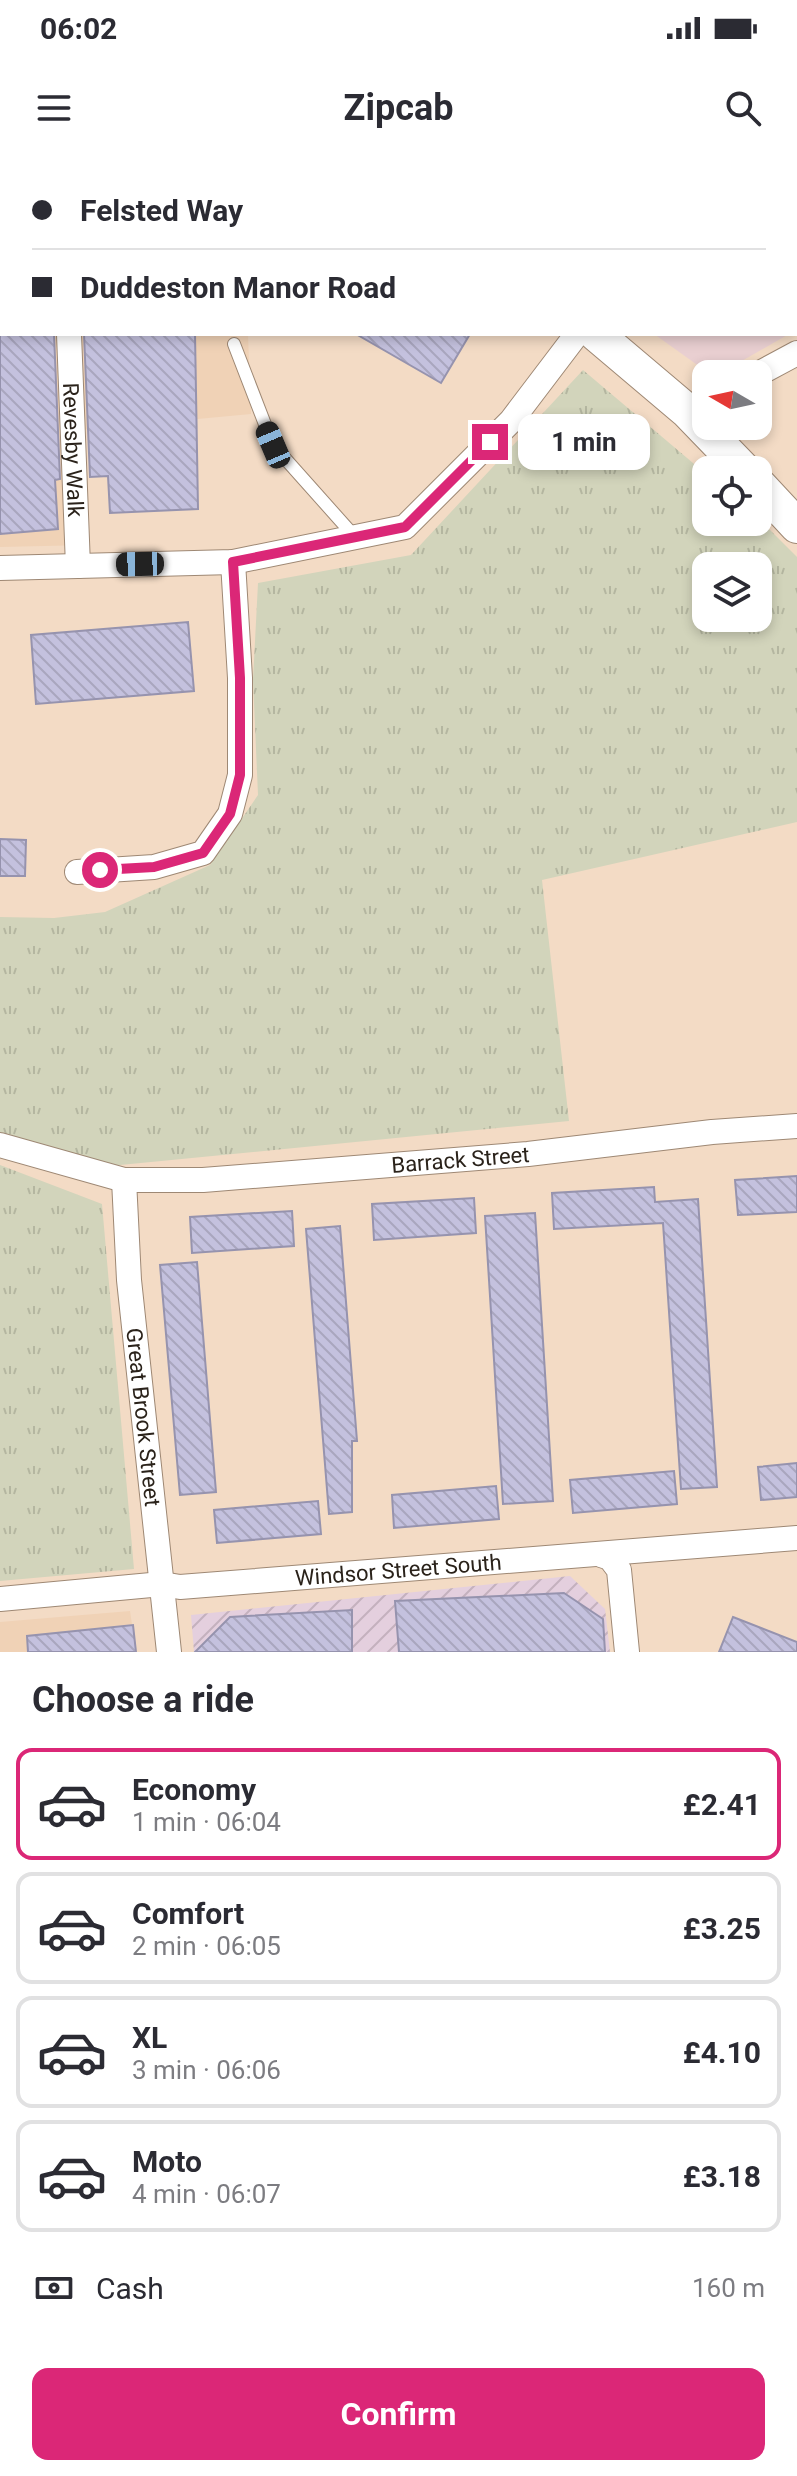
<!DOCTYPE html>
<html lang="en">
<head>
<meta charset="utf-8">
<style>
	body { margin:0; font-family:Roboto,sans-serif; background:#f2f2f3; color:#2b2b33; height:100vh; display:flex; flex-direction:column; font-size:30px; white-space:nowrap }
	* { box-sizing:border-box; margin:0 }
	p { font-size:26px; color:#7c7c81 }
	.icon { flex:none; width:44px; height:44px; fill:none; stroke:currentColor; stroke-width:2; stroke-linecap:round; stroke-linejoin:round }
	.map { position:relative; height:1492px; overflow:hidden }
	.side { display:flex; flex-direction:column; background:#fff; flex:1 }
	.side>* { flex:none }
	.top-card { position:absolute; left:0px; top:0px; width:798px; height:176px; box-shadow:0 4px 12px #0003; display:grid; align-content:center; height:176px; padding:0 32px; background:#fff }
	.needle { width:52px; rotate:279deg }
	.buttons { position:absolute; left:692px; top:200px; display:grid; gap:16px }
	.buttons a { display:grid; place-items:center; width:80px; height:80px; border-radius:16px; background:#fff; box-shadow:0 4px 12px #0003; font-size:40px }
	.end { position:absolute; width:36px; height:36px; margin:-18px; border:10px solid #db2777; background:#fff; box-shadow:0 0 0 4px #fff }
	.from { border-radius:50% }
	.bubble { position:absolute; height:56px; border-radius:16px; background:#fff; box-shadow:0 4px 12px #0003; font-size:26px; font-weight:700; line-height:56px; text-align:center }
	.car { position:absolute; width:24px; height:48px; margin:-24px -12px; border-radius:10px; box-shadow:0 0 6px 2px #0007; background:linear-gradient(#222 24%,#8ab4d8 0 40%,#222 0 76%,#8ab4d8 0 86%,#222 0) }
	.top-card b { display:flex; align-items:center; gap:28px; height:76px; font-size:30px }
	.top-card b+b { border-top:2px solid #e1e1e2 }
	.top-card i { width:20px; height:20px; background:#2b2b33 }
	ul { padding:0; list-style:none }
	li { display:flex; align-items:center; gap:24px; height:112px; margin:0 16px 12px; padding:0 16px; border:4px solid #e1e1e2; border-radius:16px }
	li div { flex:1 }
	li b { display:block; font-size:30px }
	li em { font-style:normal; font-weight:700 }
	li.active { border-color:#db2777 }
	li>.icon { width:72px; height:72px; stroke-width:1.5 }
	h2 { padding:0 32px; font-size:36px; line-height:96px }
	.pay { display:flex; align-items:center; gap:20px; height:88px; padding:0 32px; font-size:30px }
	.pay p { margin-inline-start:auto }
	.cta { display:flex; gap:16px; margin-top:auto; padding:16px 32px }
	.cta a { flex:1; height:92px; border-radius:16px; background:#db2777; color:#fff; font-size:32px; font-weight:700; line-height:92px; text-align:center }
	.status { display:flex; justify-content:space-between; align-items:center; height:56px; padding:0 40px; background:#fff; direction:ltr }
	.status svg { height:22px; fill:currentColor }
	header { display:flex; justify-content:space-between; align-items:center; height:104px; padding:0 32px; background:#fff; font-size:36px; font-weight:700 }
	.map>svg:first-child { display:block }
	.built { fill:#f0d2b6 }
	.industrial { fill:url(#industrial-furrows) }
	.education { fill:#e9cfd1 }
	.park { fill:url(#park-tufts); fill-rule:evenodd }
	.building { fill:url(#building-back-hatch); stroke:#9693ae; stroke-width:2 }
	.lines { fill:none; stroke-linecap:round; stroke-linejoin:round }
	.lane-casing { stroke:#9e8874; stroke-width:14 }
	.street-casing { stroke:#9e8874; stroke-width:26 }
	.secondary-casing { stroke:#9e8874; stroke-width:36 }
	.lane { stroke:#fff; stroke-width:12 }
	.street { stroke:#fff; stroke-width:24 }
	.secondary { stroke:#fff; stroke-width:34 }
	.route { stroke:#db2777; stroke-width:10 }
	.labels { text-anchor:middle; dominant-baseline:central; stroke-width:6; stroke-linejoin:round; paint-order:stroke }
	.street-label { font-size:22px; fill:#2a221a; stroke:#fff }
</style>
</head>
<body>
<div class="status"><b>06:02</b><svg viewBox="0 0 49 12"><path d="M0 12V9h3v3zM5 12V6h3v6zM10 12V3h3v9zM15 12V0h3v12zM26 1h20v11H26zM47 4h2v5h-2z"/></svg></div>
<header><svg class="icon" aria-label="menu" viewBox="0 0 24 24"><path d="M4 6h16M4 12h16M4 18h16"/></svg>Zipcab<svg class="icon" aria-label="search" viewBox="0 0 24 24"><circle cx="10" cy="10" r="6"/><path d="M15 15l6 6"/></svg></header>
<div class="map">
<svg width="797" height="1492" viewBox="0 0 797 1492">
	<defs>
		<pattern id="industrial-furrows" width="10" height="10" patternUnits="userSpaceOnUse" patternTransform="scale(2)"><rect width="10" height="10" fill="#e4cfde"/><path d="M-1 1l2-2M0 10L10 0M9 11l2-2" fill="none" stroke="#c4b1be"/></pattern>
		<pattern id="park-tufts" width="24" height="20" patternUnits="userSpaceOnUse" patternTransform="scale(2)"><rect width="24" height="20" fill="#d2d4bb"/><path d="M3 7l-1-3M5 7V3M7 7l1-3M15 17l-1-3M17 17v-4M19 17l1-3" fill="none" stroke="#b4b6a0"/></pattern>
		<pattern id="building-back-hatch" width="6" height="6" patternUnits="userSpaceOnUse" patternTransform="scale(2)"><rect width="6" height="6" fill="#c4c1de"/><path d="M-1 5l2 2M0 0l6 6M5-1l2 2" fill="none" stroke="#a9a6be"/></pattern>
	</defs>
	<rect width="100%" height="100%" fill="#f3dbc5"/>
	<g class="built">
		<path d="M 0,0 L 234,0 L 235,2 L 2,2 L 2,174 L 248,174 L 251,254 L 80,270 L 89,385 L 0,387 Z"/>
		<path d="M 130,1451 L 136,1492 L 0,1492 L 0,1462 Z"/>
	</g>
	<path class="industrial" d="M 570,1416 L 605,1449 L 610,1492 L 194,1492 L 191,1455 Z"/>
	<g class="education">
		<path d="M 606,0 L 797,0 L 797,169 L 796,2 L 604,2 Z"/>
		<path d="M 654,174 L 789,174 L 719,214 L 710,214 Z"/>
	</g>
	<g class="park">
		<path d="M 583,210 L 706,314 L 706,362 L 758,362 L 758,358 L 797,397 L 797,662 L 542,720 L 569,961 L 110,1006 L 0,976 L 0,757 L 54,758 L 105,752 L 210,705 L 258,635 L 253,520 L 258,423 L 411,395 ZM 706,406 L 758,406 L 758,458 L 706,458 Z"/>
		<path d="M 0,1005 L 102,1044 L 134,1409 L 0,1421 Z"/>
	</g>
	<g class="building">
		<path d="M 0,174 L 54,174 L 60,319 L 55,320 L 58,369 L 0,374 Z"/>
		<path d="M 84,174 L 195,174 L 198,349 L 110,353 L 108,316 L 90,317 Z"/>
		<path d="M 356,174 L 470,174 L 441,223 Z"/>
		<path d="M 188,462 L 194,531 L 36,544 L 31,475 Z"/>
		<path d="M 0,679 L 26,680 L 25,716 L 0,716 Z"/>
		<path d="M 797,1016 L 797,1052 L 738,1055 L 735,1020 Z"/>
		<path d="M 654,1027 L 655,1042 L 698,1039 L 717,1327 L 681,1329 L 663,1063 L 554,1069 L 552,1033 Z"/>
		<path d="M 474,1038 L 476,1073 L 374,1080 L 372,1044 Z"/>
		<path d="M 292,1051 L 294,1086 L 192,1093 L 190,1057 Z"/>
		<path d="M 535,1053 L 553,1341 L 503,1344 L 485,1056 Z"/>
		<path d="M 340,1066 L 357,1281 L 352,1281 L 352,1352 L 329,1354 L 306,1069 Z"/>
		<path d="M 197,1102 L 216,1332 L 180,1335 L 160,1105 Z"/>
		<path d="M 797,1303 L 797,1337 L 761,1340 L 758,1307 Z"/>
		<path d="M 674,1311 L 677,1344 L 573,1353 L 570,1320 Z"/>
		<path d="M 496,1326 L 499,1359 L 394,1368 L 392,1335 Z"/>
		<path d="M 318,1341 L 321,1374 L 217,1383 L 214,1350 Z"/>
		<path d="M 564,1433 L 603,1459 L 605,1492 L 399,1492 L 395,1441 Z"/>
		<path d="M 352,1450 L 352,1492 L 195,1492 L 230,1457 Z"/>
		<path d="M 733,1457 L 797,1482 L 797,1492 L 719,1492 Z"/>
		<path d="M 133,1465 L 136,1492 L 28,1492 L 27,1476 Z"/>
	</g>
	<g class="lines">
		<defs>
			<path id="lane" d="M 234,184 L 273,285 L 355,377"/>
			<g id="street">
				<path d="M 76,2 L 76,0"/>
				<path d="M 573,2 L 574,0"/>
				<path id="s1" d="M 69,174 L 78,406"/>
				<path d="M 758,214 L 797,193"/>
				<path d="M 0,408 L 233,402 L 405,367 L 511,261 L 577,174"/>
				<path d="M 77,712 L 154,707 L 203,693 L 230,654 L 240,615 L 240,518 L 233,402"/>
				<path id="s2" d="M 0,985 L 124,1020 L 203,1020 L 528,994 L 712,972 L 797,966"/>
				<path id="s3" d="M 124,1020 L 129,1120 L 169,1492"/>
				<path d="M 601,1395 L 610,1398 L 619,1410 L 627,1492"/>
				<path id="s4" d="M 0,1439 L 162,1424 L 180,1427 L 797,1378"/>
			</g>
			<g id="secondary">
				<path d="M 335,0 L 338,2"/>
				<path d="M 596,174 L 687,251 L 744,310"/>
				<path d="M 758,324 L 797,366"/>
			</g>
		</defs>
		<use href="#lane" class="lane-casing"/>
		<use href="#street" class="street-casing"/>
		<use href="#secondary" class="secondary-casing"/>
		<use href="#lane" class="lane"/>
		<use href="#street" class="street"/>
		<use href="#secondary" class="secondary"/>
	</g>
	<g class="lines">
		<path class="route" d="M 100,710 L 154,707 L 203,693 L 230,654 L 240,615 L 240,518 L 233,402 L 405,367 L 490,282"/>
	</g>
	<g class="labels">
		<g class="street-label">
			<text stroke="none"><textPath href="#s1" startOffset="116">Revesby Walk</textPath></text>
			<text stroke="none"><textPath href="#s2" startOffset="466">Barrack Street</textPath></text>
			<text stroke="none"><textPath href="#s3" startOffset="238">Great Brook Street</textPath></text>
			<text stroke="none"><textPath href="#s4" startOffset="400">Windsor Street South</textPath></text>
		</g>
	</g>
</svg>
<div class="buttons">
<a><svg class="needle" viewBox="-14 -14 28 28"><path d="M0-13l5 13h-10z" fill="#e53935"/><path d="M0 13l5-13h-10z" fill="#7c7c81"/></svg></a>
<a><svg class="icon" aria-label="locate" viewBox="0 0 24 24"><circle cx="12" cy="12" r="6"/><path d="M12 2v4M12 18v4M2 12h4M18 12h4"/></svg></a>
<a><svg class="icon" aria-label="layers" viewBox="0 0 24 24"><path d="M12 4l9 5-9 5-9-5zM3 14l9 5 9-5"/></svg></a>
</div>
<i class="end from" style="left:100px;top:710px"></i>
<i class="end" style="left:490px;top:282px"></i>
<div class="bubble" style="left:518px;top:254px;width:132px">1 min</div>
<i class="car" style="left:273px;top:285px;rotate:337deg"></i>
<i class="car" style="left:140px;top:404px;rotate:269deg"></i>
<div class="top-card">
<b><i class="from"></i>Felsted Way</b>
<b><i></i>Duddeston Manor Road</b>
</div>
</div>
<section class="side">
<h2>Choose a ride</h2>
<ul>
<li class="active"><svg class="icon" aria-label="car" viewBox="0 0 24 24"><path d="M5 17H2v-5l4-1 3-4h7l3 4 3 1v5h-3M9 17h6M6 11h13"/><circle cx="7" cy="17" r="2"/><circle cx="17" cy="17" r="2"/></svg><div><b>Economy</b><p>1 min · 06:04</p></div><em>£2.41</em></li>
<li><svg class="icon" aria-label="car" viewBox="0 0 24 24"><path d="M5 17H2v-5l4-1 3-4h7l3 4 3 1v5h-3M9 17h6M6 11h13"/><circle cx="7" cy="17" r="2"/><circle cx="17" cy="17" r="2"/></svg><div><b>Comfort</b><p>2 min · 06:05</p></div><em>£3.25</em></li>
<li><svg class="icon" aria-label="car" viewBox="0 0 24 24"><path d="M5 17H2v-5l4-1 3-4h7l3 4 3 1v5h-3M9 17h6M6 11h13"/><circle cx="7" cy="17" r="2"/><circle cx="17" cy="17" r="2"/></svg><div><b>XL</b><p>3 min · 06:06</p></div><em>£4.10</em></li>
<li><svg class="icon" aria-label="car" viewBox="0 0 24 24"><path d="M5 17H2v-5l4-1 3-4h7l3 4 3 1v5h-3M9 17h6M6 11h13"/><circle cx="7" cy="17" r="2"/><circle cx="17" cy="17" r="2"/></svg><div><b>Moto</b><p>4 min · 06:07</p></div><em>£3.18</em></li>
</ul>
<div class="pay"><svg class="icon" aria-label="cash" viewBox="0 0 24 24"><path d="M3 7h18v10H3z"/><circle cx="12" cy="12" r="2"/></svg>Cash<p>160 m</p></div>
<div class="cta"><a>Confirm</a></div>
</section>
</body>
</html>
